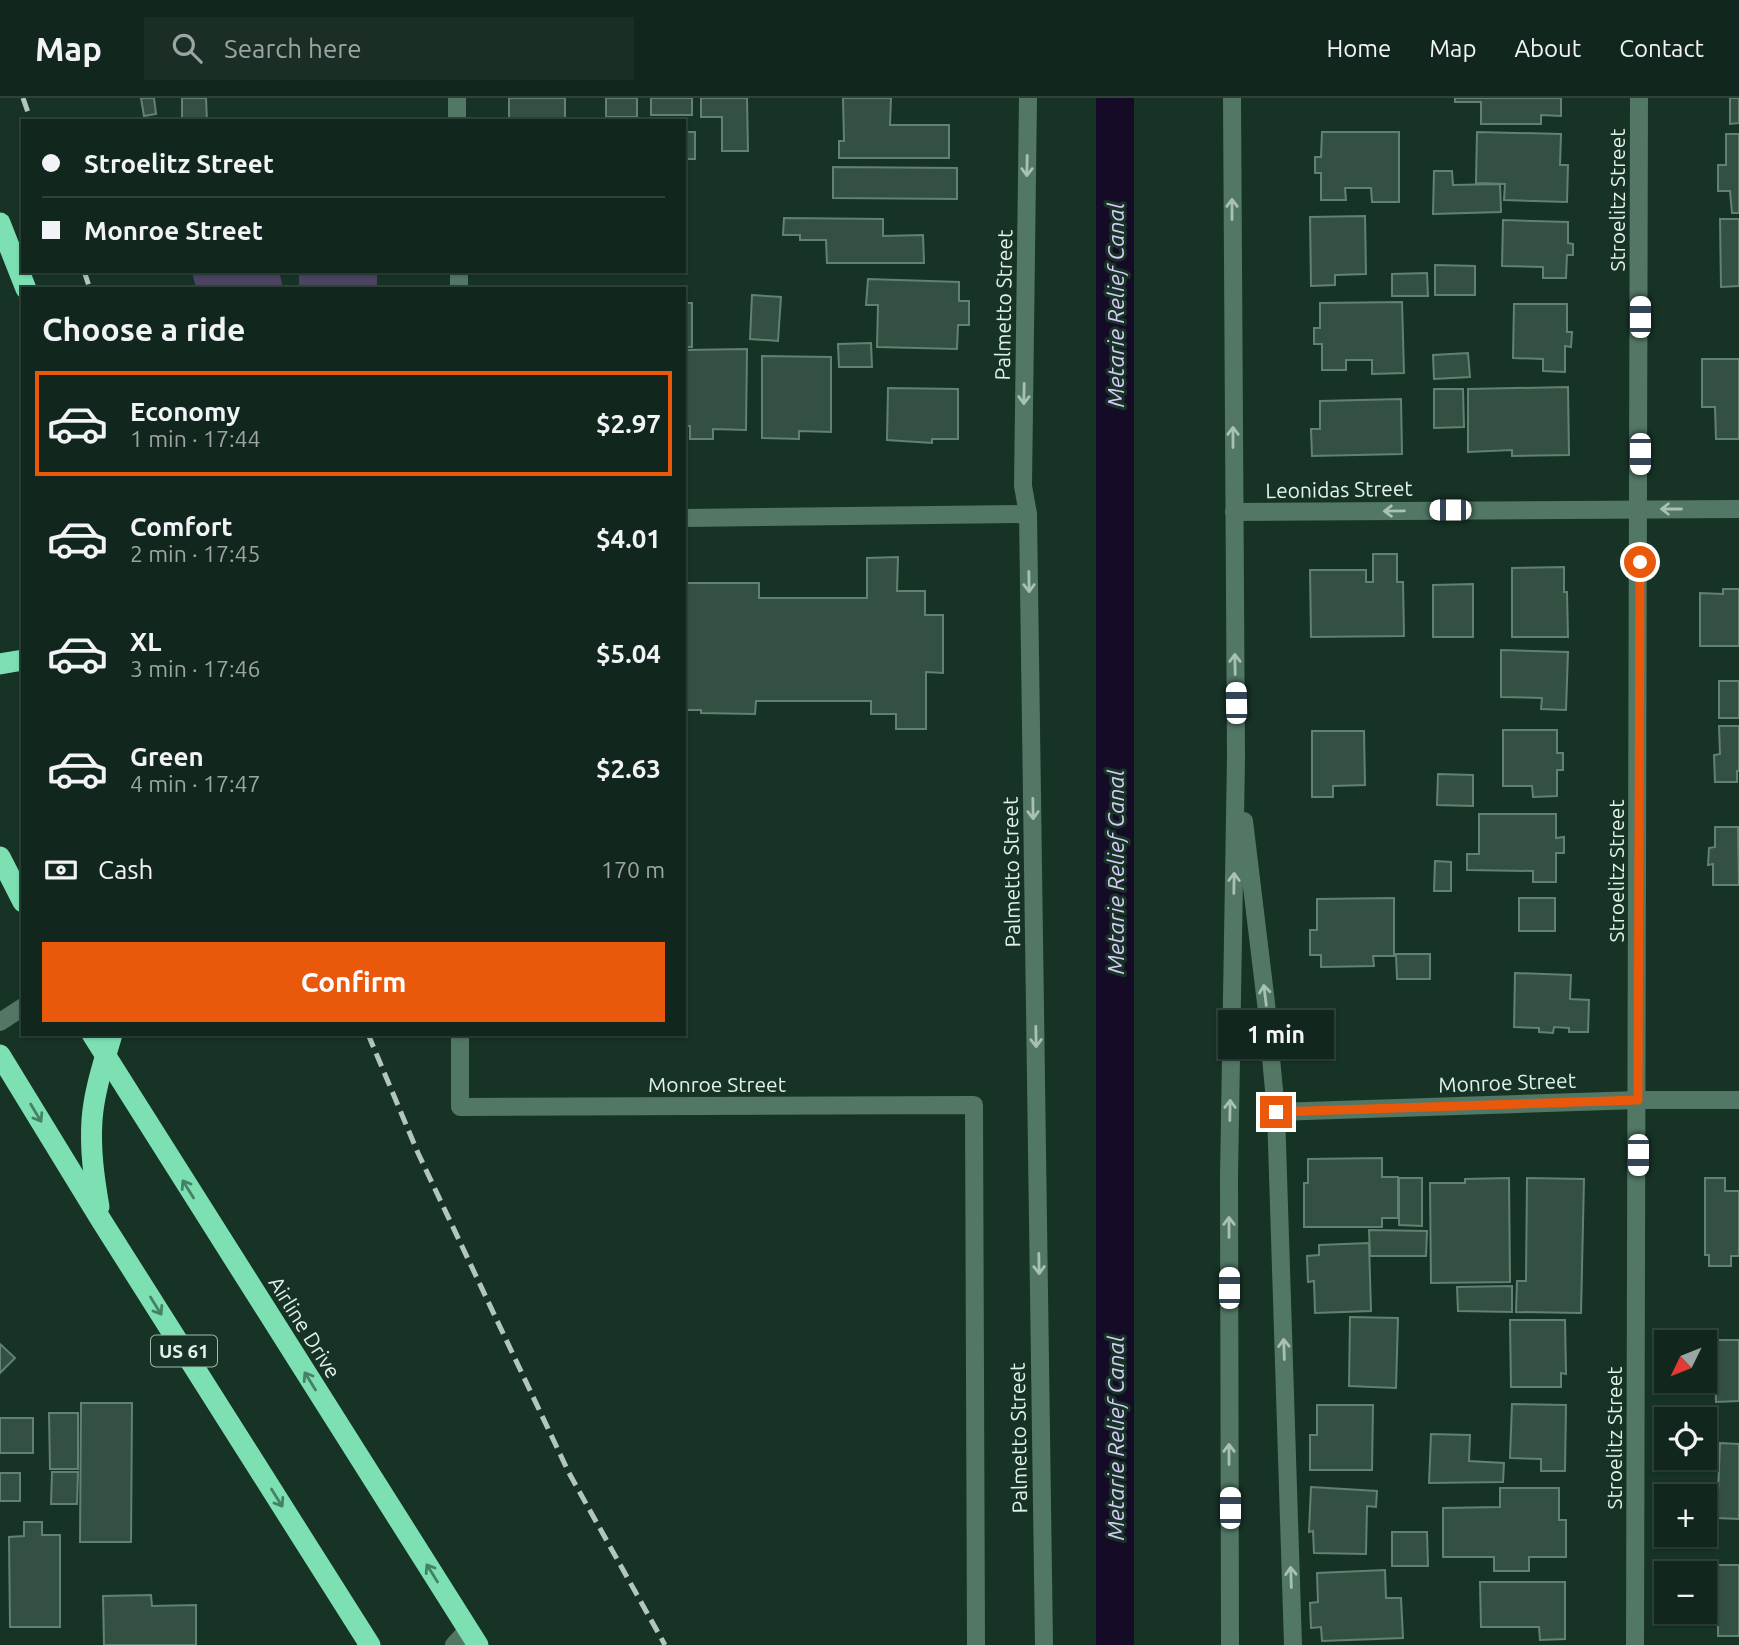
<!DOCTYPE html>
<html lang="en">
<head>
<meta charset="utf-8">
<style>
	body { margin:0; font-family:Ubuntu,sans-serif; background:#1a2e25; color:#f1f3f6; height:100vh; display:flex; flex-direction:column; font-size:26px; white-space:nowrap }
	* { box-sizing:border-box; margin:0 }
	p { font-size:23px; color:#9ca5a3 }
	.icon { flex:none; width:38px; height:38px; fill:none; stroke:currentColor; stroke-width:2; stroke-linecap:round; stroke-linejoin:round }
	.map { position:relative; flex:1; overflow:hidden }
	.details { position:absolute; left:21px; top:189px; width:665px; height:749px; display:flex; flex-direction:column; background:#11261c; border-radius:0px; box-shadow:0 2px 5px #0004,0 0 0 2px #30433b }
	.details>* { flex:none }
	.hud { position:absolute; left:21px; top:21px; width:665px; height:154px; border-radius:0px; box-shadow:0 2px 5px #0004,0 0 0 2px #30433b; display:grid; align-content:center; height:154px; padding:0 21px; background:#11261c }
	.needle { width:46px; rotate:227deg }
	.tools { position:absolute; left:1654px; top:1232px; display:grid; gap:14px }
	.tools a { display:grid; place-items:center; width:63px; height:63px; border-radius:0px; background:#11261c; box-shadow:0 2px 5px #0004,0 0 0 2px #30433b; font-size:35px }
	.end { position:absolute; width:32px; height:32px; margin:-16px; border:9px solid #ea580c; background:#fff; box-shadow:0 0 0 4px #fff }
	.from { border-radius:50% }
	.bubble { position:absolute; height:49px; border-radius:0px; background:#11261c; box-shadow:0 2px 5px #0004,0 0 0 2px #30433b; font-size:23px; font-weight:700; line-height:49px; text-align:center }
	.car { position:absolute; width:21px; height:42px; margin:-21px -10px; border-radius:9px; box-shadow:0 0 5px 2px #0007; background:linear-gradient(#fff 24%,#345 0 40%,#fff 0 76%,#345 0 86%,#fff 0) }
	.hud b { display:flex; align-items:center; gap:24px; height:66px; font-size:26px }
	.hud b+b { border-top:2px solid #30433b }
	.hud i { width:18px; height:18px; background:#f1f3f6 }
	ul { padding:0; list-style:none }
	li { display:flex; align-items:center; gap:21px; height:105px; margin:0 14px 10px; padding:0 7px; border:4px solid transparent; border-radius:0px }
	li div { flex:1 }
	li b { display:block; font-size:26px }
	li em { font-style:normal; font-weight:700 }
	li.selected { border-color:#ea580c }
	li>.icon { width:63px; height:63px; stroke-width:1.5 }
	h2 { padding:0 21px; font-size:32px; line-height:84px }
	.pay { display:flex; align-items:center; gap:18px; height:77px; padding:0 21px; font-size:26px }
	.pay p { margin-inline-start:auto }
	.primary-button { display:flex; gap:14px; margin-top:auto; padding:14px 21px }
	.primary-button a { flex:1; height:80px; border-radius:0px; background:#ea580c; color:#fff; font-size:28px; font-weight:700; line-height:80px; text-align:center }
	header { display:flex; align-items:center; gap:42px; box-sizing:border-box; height:98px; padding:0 35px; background:#11261c; border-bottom:2px solid #30433b }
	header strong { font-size:33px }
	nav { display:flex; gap:38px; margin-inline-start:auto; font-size:24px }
	.search { width:490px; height:63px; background:#1a2e25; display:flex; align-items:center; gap:18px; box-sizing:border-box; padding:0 24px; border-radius:0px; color:#9ca5a3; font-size:26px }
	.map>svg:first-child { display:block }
	.green { fill:#4c4461 }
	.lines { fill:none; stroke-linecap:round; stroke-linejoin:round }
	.canal { stroke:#150b26; stroke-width:38 }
	.building { fill:#345043; stroke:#638172; stroke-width:2 }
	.minor { stroke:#527765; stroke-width:18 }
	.highway { stroke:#7ce0b3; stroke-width:21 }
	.rail { stroke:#b3c6bd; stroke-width:5; stroke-dasharray:14 7; stroke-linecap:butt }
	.oneway { stroke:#a8c1b4 }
	.oneway2 { stroke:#448165 }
	.route { stroke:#ea580c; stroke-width:9 }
	.labels { text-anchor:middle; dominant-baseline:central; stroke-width:6; stroke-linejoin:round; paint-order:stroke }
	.shield { fill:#173326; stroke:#a4b9ae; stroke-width:2 }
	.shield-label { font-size:19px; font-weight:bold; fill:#e1f2e9 }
	.street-label { font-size:21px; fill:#e1f2e9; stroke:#173326 }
	.water-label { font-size:23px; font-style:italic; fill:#d8cbfb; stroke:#173326 }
</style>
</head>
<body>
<header>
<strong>Map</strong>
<div class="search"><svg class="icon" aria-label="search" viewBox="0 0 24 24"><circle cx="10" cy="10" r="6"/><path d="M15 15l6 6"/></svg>Search here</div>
<nav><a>Home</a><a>Map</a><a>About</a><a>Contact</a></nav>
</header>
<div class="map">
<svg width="1739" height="1547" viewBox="0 0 1739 1547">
	<rect width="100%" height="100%" fill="#173326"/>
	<g class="green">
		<path d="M 192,173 L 279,173 L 283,190 L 196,191 Z"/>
		<rect x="299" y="173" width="78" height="18"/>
	</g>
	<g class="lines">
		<path class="canal" d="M 1115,1547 L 1115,0"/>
	</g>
	<g class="building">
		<path d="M 141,0 L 154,0 L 156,16 L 144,18 Z"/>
		<path d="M 182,0 L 206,0 L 207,23 L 182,23 Z"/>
		<rect x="509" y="0" width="56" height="23"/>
		<rect x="606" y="0" width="31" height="19"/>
		<rect x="651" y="0" width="41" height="17"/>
		<path d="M 701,0 L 747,0 L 748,53 L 722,53 L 722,19 L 701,19 Z"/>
		<path d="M 843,0 L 891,0 L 890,27 L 949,27 L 949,60 L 839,60 L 839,43 L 844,43 Z"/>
		<path d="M 1455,0 L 1561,0 L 1561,18 L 1541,17 L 1541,26 L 1481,26 L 1481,4 L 1455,4 Z"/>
		<path d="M 1730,0 L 1739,0 L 1739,25 L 1730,26 Z"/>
		<rect x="684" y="34" width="11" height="27"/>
		<path d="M 1322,34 L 1399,34 L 1399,104 L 1372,104 L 1371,90 L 1345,90 L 1346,102 L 1321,102 L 1321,75 L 1315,75 L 1315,59 L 1321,59 Z"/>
		<path d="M 1477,34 L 1561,36 L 1560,67 L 1568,67 L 1567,104 L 1504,102 L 1505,86 L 1476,85 Z"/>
		<path d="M 1726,36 L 1739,36 L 1739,115 L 1732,115 L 1730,93 L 1718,93 L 1718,67 L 1726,67 Z"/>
		<path d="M 833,69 L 957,70 L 957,101 L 833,100 Z"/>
		<path d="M 1434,73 L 1452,73 L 1453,87 L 1500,86 L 1501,114 L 1433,116 Z"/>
		<path d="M 1365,118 L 1366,176 L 1335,177 L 1335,187 L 1311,188 L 1310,119 Z"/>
		<path d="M 784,120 L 883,121 L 883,138 L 923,137 L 924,165 L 827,165 L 826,142 L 800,142 L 800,137 L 783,137 Z"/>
		<path d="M 1720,121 L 1739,121 L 1739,188 L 1721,189 Z"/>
		<path d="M 1503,122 L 1568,124 L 1568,145 L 1573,146 L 1573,157 L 1567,157 L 1566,180 L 1543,180 L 1543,169 L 1502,168 Z"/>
		<path d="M 1435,167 L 1475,168 L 1475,197 L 1435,197 Z"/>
		<path d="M 1427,175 L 1428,198 L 1392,198 L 1392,176 Z"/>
		<path d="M 868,181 L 959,184 L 959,203 L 969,203 L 969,227 L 958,227 L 957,251 L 877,249 L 878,207 L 866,207 Z"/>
		<path d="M 752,197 L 781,199 L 778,243 L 750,241 Z"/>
		<path d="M 1402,204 L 1404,275 L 1372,276 L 1372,262 L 1346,262 L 1346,272 L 1322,272 L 1322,246 L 1314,246 L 1314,230 L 1320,230 L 1320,205 Z"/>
		<rect x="684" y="205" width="8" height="44"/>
		<path d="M 1514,206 L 1567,206 L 1567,234 L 1572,234 L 1571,249 L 1565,248 L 1565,274 L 1543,273 L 1543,261 L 1513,260 Z"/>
		<path d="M 871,245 L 872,269 L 839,269 L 838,246 Z"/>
		<path d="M 747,251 L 746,332 L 713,331 L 713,341 L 690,341 L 690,328 L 684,328 L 684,252 Z"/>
		<path d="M 1468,255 L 1470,279 L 1434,281 L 1433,257 Z"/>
		<path d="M 762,258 L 831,259 L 831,334 L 799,333 L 799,341 L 762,340 Z"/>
		<path d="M 1702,261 L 1739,261 L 1739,341 L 1716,341 L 1715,309 L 1702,309 Z"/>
		<path d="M 1568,289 L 1569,357 L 1512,358 L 1512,352 L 1468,354 L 1468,291 Z"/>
		<path d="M 888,290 L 958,291 L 958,341 L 932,341 L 932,345 L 887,342 Z"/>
		<path d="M 1434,291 L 1463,291 L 1464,329 L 1434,330 Z"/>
		<path d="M 1401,301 L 1402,356 L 1312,358 L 1311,331 L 1320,331 L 1320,303 Z"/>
		<path d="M 1373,456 L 1397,456 L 1397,484 L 1403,484 L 1404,538 L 1311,539 L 1310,472 L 1366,472 L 1366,484 L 1373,484 Z"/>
		<path d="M 898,459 L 897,493 L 925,493 L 925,517 L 943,517 L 943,575 L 926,574 L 926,631 L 896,631 L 896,616 L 871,616 L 871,603 L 756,603 L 755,616 L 701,615 L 701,612 L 684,612 L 684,485 L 759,485 L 759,500 L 867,500 L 867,460 Z"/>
		<path d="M 1564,469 L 1564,494 L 1567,494 L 1568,539 L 1512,539 L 1512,470 Z"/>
		<path d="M 1473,486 L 1473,539 L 1433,539 L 1433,487 Z"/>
		<path d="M 1723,491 L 1739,491 L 1739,548 L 1700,548 L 1700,495 L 1723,496 Z"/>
		<path d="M 1501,552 L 1568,554 L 1566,612 L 1541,611 L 1542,600 L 1501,599 Z"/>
		<rect x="1719" y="583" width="20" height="37"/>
		<path d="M 1719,628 L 1739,628 L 1739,673 L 1737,673 L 1737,684 L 1715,684 L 1714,657 L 1720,656 Z"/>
		<path d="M 1503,632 L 1557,632 L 1557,655 L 1563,655 L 1563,672 L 1557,672 L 1557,698 L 1533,699 L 1532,688 L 1503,688 Z"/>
		<path d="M 1312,633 L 1364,633 L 1365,687 L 1333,688 L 1333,699 L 1312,699 Z"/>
		<path d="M 1438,676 L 1473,677 L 1473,708 L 1437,707 Z"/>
		<path d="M 1479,716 L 1556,716 L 1556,740 L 1564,739 L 1564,755 L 1556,755 L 1556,784 L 1533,784 L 1533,773 L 1467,772 L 1467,756 L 1479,756 Z"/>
		<path d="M 1715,729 L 1738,729 L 1739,787 L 1713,787 L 1713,766 L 1708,767 L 1709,750 L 1715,749 Z"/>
		<path d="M 1435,763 L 1451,764 L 1451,793 L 1434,793 Z"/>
		<path d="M 1394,800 L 1394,858 L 1373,858 L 1374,868 L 1321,869 L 1321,857 L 1310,857 L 1310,832 L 1317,832 L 1317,801 Z"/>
		<rect x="1519" y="800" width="36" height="33"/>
		<path d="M 1396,856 L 1430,856 L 1430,881 L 1397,881 Z"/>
		<path d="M 1515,875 L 1571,877 L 1570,901 L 1589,902 L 1588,934 L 1569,934 L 1569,930 L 1554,929 L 1553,935 L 1539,934 L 1539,930 L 1514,929 Z"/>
		<path d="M 1382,1060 L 1382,1079 L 1398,1079 L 1398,1120 L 1382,1120 L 1382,1129 L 1304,1129 L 1304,1085 L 1308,1085 L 1308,1061 Z"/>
		<path d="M 1399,1080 L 1422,1080 L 1422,1128 L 1399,1127 Z"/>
		<path d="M 1509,1080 L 1510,1184 L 1431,1185 L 1430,1085 L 1465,1085 L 1465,1081 Z"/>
		<path d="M 1527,1080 L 1584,1081 L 1581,1215 L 1516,1214 L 1517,1183 L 1526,1183 Z"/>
		<path d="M 1705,1080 L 1725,1080 L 1725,1093 L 1739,1093 L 1739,1158 L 1731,1158 L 1731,1168 L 1709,1168 L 1709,1157 L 1705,1157 Z"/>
		<path d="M 1369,1132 L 1427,1133 L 1426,1158 L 1370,1158 Z"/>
		<path d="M 1369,1145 L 1371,1213 L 1315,1215 L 1314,1183 L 1308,1184 L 1307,1158 L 1319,1157 L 1319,1147 Z"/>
		<path d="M 1512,1188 L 1512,1214 L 1458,1213 L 1457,1189 Z"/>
		<path d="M 1350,1219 L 1398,1220 L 1396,1290 L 1349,1288 Z"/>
		<path d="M 1510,1222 L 1565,1222 L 1566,1276 L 1561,1275 L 1561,1289 L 1511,1289 Z"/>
		<path d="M 1714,1242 L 1739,1242 L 1739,1303 L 1716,1304 Z"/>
		<path d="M 0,1246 L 15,1260 L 0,1275 Z"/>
		<path d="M 81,1305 L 132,1305 L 131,1444 L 80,1444 Z"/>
		<path d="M 1512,1306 L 1566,1307 L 1565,1373 L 1541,1373 L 1541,1361 L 1510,1360 Z"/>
		<path d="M 1317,1307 L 1373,1307 L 1372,1372 L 1310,1372 L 1310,1337 L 1317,1337 Z"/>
		<path d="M 49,1315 L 78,1315 L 78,1371 L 50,1371 Z"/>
		<rect x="0" y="1320" width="33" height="35"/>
		<path d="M 1431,1336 L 1470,1337 L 1469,1363 L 1504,1365 L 1503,1384 L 1429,1385 Z"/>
		<path d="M 1720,1345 L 1739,1346 L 1739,1421 L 1717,1420 Z"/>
		<path d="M 52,1374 L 78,1374 L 77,1406 L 51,1406 Z"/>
		<rect x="0" y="1375" width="20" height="28"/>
		<path d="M 1311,1389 L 1377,1393 L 1376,1409 L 1367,1408 L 1366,1456 L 1314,1455 L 1313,1433 L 1309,1434 Z"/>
		<path d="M 1500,1390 L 1559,1390 L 1559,1422 L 1566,1422 L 1566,1459 L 1529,1459 L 1529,1473 L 1494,1473 L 1494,1459 L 1443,1459 L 1443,1410 L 1500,1409 Z"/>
		<path d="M 24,1424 L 42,1424 L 42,1437 L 60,1437 L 60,1529 L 10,1529 L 9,1439 L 24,1438 Z"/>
		<path d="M 1392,1434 L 1427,1434 L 1428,1468 L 1392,1468 Z"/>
		<path d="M 1714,1467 L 1739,1467 L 1739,1538 L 1718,1538 L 1718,1492 L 1714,1492 Z"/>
		<path d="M 1385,1472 L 1386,1500 L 1401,1500 L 1403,1540 L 1322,1543 L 1321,1529 L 1311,1530 L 1310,1505 L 1318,1504 L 1317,1475 Z"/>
		<path d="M 1480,1484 L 1565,1484 L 1565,1541 L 1540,1542 L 1539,1529 L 1481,1529 Z"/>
		<path d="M 151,1497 L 152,1508 L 196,1507 L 196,1547 L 104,1547 L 103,1498 Z"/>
	</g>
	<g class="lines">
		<g class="minor">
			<path d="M 457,0 L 457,23"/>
			<path d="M 1028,0 L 1023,388 L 1028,416 L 1044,1547"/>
			<path d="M 459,173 L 459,191"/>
			<path d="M 1234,414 L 1739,411"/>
			<path d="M 684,420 L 1028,416"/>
			<path d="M 1244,723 L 1266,905 L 1276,1014 L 1293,1547"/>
			<path d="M 0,924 L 23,909"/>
			<path d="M 460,936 L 460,1009 L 974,1007 L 976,1547"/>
			<path d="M 1276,1014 L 1638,1002 L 1739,1002"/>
			<path d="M 454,1547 L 468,1532"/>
			<path d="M 1230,1547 L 1229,1080 L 1236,659 L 1232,0"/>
			<path d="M 1635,1547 L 1639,0"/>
		</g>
		<g class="highway">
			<path d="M 0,125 L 26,191"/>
			<path d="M 0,566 L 23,562"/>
			<path d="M 0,759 L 23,804"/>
			<path d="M 92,936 L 478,1547"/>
			<path d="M 0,957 L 101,1122 L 370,1547"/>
			<path d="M 99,1109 C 94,1080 90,1052 92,1022 C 94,993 104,964 112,936"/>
		</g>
		<g class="rail">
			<path d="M 23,0 L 31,23"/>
			<path d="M 84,173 L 90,191"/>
			<path d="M 368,936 L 418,1055 L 569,1375 L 665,1547"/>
		</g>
	</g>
	<defs><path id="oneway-shaft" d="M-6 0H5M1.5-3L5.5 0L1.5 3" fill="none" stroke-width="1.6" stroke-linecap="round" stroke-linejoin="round" transform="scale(1.75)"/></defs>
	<g class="oneway">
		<use href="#oneway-shaft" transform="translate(1027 68) rotate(91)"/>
		<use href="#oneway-shaft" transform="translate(1232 111) rotate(-90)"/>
		<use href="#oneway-shaft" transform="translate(1024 296) rotate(91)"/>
		<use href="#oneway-shaft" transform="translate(1233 339) rotate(-90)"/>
		<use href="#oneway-shaft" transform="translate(1671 411) rotate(-180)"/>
		<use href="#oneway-shaft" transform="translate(1394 413) rotate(179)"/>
		<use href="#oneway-shaft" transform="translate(1029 484) rotate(89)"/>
		<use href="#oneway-shaft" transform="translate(1235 566) rotate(-91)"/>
		<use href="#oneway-shaft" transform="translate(1033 711) rotate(89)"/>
		<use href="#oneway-shaft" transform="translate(1234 785) rotate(-89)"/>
		<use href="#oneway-shaft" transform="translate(1265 897) rotate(-97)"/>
		<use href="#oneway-shaft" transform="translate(1036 939) rotate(89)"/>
		<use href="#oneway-shaft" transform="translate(1230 1012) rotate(-89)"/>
		<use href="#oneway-shaft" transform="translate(1229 1129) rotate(-90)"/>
		<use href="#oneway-shaft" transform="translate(1039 1166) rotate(89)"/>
		<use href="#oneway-shaft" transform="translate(1284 1251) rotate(-92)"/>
		<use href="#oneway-shaft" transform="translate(1229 1356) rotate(-90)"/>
		<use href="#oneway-shaft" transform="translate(1291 1479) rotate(-92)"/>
	</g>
	<g class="oneway2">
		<use href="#oneway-shaft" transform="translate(36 1015) rotate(59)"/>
		<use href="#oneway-shaft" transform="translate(188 1091) rotate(-122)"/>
		<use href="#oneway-shaft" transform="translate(156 1208) rotate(58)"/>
		<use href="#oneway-shaft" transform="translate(310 1283) rotate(-122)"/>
		<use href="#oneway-shaft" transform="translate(277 1400) rotate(58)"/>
		<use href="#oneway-shaft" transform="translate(432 1475) rotate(-122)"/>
	</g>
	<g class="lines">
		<path class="route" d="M 1276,1014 L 1638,1002 L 1640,464"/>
	</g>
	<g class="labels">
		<rect class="shield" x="151" y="1237.5" width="66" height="31" rx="5"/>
		<g class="shield-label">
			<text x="184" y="1253">US 61</text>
		</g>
		<g class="street-label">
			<text transform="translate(1617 102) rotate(-90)">Stroelitz Street</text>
			<text transform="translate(1003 207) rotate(-89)">Palmetto Street</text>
			<text transform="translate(1339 391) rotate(-1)">Leonidas Street</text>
			<text transform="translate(1616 773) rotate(-90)">Stroelitz Street</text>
			<text transform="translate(1011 774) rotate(-91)">Palmetto Street</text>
			<text transform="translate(1507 984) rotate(-2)">Monroe Street</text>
			<text x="717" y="986">Monroe Street</text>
			<text transform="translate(305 1229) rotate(58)">Airline Drive</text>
			<text transform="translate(1018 1340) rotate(-91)">Palmetto Street</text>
			<text transform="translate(1614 1340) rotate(-90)">Stroelitz Street</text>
		</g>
		<g class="water-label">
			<text transform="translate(1115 207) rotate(-90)">Metarie Relief Canal</text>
			<text transform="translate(1115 774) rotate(-90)">Metarie Relief Canal</text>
			<text transform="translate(1115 1340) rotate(-90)">Metarie Relief Canal</text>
		</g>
	</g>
</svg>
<div class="tools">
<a><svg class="needle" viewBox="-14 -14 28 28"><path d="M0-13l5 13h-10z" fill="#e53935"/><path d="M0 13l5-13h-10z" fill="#9ca5a3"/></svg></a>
<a><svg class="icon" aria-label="locate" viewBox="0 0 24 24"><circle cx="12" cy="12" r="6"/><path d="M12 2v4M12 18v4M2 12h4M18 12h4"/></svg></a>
<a>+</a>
<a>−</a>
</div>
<i class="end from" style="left:1640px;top:464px"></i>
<i class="end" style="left:1276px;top:1014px"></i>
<div class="bubble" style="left:1218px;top:912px;width:116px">1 min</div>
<i class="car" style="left:1640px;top:219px;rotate:0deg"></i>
<i class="car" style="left:1640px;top:356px;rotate:180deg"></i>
<i class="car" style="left:1450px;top:412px;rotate:270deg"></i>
<i class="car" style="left:1236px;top:605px;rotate:359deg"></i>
<i class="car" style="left:1638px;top:1057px;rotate:180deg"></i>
<i class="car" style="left:1229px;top:1190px;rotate:0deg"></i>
<i class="car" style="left:1230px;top:1410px;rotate:0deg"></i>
<div class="hud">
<b><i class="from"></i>Stroelitz Street</b>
<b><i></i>Monroe Street</b>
</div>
<section class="details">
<h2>Choose a ride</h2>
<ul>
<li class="selected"><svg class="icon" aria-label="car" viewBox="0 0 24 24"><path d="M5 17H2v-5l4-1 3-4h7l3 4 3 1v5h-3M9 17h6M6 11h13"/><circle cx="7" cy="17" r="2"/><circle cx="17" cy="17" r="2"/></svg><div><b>Economy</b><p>1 min · 17:44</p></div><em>$2.97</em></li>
<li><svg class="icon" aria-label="car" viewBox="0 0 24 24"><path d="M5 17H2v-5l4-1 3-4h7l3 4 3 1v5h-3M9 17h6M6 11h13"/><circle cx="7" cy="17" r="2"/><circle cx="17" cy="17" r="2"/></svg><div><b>Comfort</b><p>2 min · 17:45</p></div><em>$4.01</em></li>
<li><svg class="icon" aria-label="car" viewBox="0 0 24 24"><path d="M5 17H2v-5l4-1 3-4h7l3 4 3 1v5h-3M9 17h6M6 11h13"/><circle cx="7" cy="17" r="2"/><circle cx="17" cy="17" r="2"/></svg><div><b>XL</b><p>3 min · 17:46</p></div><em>$5.04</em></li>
<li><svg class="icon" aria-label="car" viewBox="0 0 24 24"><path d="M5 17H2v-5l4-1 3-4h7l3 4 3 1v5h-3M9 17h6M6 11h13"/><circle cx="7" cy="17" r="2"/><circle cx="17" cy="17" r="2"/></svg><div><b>Green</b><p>4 min · 17:47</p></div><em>$2.63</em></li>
</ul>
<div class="pay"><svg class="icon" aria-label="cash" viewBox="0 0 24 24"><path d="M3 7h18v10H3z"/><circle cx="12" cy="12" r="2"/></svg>Cash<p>170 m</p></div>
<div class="primary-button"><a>Confirm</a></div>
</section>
</div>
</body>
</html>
